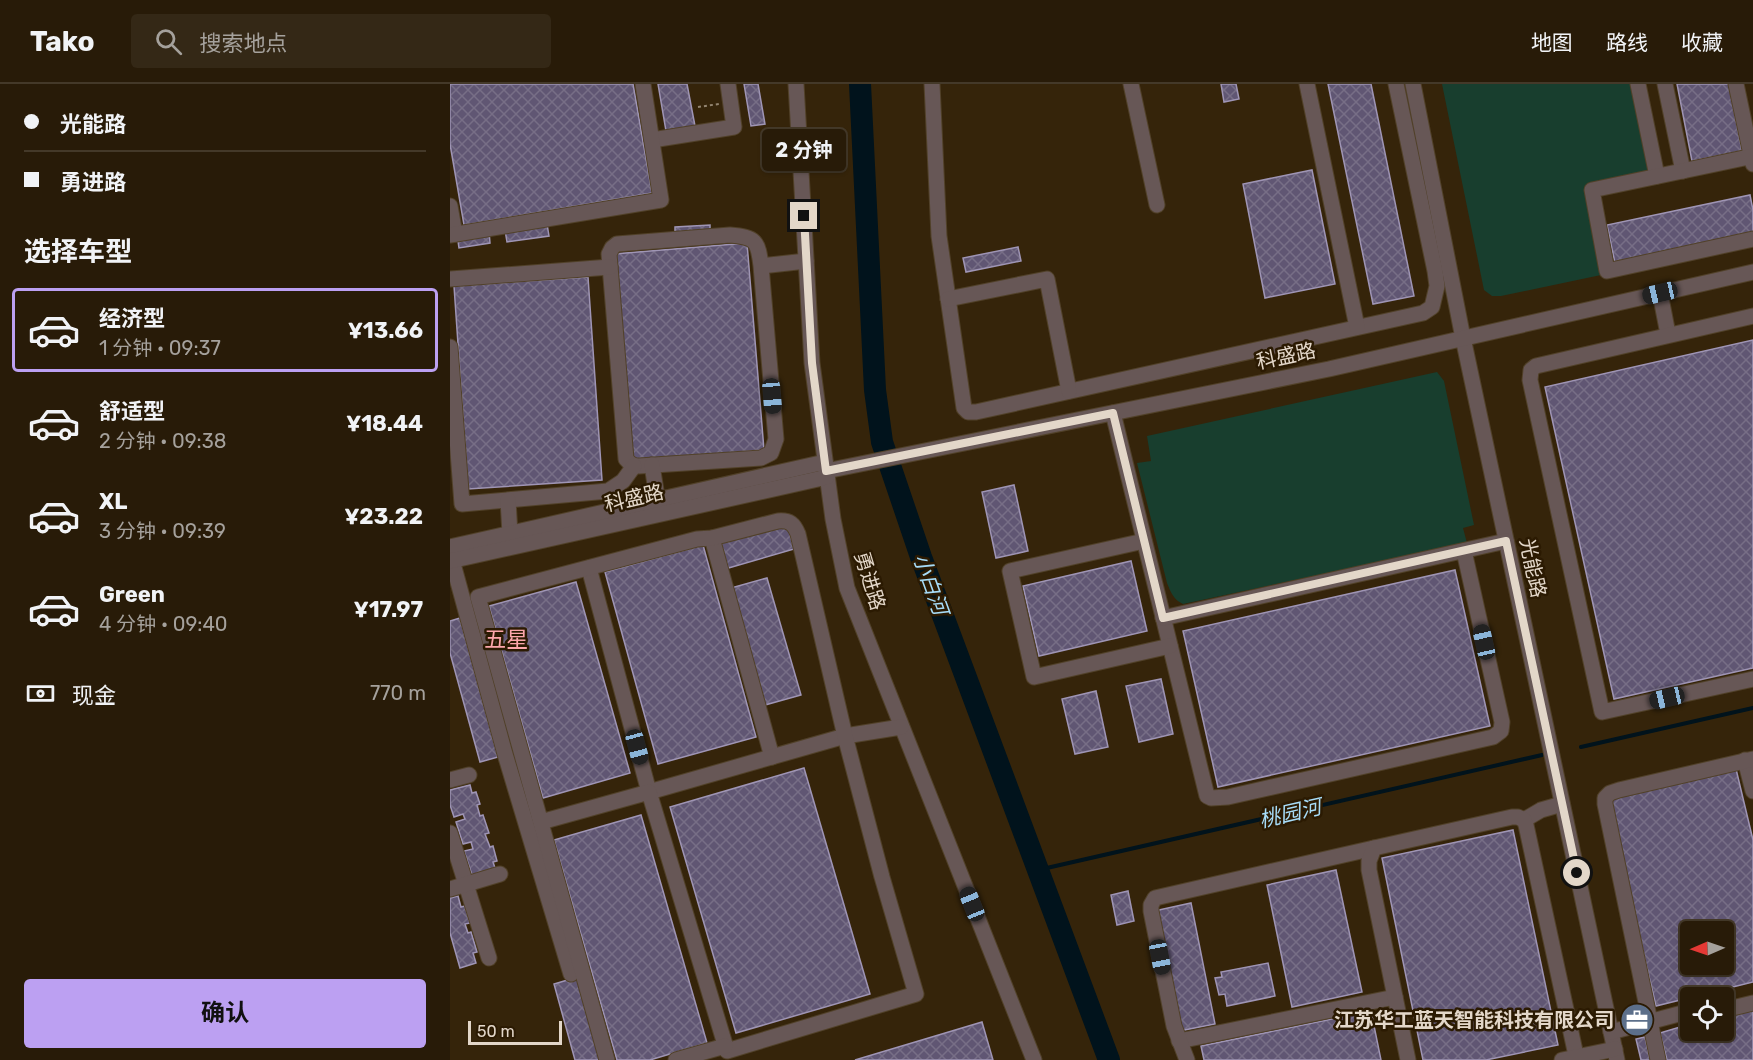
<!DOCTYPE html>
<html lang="zh">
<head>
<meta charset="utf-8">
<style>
	body { margin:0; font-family:Rubik,"Noto Sans SC",sans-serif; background:#342816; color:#f1f3f6; height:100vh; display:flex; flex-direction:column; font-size:22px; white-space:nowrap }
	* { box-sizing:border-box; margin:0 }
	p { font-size:20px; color:#a5a19c }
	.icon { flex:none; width:33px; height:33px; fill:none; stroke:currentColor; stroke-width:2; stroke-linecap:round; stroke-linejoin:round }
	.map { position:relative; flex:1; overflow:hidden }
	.drawer { display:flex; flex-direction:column; background:#281b08; width:450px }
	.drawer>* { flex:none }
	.top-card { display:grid; align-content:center; height:132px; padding:0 24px; background:#281b08 }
	.needle { width:39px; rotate:268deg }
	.controls { position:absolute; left:1230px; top:837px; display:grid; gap:12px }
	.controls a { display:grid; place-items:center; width:54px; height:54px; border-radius:6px; background:#281b08; box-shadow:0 2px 4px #0004,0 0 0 2px #443929; font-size:30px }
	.scale { position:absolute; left:18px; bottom:15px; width:94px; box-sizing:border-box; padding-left:6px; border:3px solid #e3d7c9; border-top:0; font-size:16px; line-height:21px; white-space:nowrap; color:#e3d7c9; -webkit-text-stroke:4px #2b1a02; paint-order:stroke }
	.end { position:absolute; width:27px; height:27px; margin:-14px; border:8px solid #e3d7c9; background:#111; box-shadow:0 0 0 3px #111 }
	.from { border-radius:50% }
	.bubble { position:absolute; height:42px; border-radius:6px; background:#281b08; box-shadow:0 2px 4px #0004,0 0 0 2px #443929; font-size:20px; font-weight:700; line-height:42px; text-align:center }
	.car { position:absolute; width:18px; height:36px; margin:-18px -9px; border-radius:8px; box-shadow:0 0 4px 2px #0007; background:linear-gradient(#222 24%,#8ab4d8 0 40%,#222 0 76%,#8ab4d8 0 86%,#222 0) }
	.top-card b { display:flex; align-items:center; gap:21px; height:57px; font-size:22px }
	.top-card b+b { border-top:2px solid #443929 }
	.top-card i { width:15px; height:15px; background:#f1f3f6 }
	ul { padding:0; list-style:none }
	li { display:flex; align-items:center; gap:18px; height:84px; margin:0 12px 9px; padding:0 12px; border:3px solid transparent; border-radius:6px }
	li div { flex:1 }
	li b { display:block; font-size:22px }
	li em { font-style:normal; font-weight:700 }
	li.current { border-color:#bca0f2 }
	li>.icon { width:54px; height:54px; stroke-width:1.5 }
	h2 { padding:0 24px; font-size:27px; line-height:72px }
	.pay { display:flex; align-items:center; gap:15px; height:66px; padding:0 24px; font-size:22px }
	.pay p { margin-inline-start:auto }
	.primary-button { display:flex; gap:12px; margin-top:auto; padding:12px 24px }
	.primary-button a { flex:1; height:69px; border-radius:6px; background:#bca0f2; color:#111; font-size:24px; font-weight:700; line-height:69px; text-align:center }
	header { display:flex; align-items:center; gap:36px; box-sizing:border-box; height:84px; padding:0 30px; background:#281b08; border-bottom:2px solid #443929 }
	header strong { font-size:28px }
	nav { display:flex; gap:33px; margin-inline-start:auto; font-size:21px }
	.search { width:420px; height:54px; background:#342816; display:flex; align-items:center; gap:15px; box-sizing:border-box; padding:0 21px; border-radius:6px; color:#a5a19c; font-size:22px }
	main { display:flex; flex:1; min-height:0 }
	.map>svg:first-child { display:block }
	.green { fill:#183e2e }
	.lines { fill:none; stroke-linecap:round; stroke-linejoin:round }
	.stream { stroke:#01131c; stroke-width:4 }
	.river { stroke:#01131c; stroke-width:22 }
	.building { fill:url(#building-cross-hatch); stroke:#9f95b5; stroke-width:1.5; fill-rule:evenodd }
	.minor-casing { stroke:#514129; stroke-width:17 }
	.path { stroke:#938571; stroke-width:2; stroke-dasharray:3 3; stroke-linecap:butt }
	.minor { stroke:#675756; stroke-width:15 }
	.route { stroke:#e3d7c9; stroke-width:8 }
	.labels { text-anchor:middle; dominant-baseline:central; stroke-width:5; stroke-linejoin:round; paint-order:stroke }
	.street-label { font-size:20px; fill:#e3d7c9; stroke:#2b1a02 }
	.poi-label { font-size:20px; font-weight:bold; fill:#e3d7c9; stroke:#2b1a02; text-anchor:end }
	.water-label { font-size:21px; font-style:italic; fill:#a7dcf8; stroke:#2b1a02 }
	.quarter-label { font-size:22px; fill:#fca7ab; stroke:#2b1a02 }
</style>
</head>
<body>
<header>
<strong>Tako</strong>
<div class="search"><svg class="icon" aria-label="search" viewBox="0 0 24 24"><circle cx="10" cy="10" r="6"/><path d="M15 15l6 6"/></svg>搜索地点</div>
<nav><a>地图</a><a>路线</a><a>收藏</a></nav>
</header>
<main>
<section class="drawer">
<div class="top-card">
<b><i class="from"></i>光能路</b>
<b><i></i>勇进路</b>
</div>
<h2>选择车型</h2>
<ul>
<li class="current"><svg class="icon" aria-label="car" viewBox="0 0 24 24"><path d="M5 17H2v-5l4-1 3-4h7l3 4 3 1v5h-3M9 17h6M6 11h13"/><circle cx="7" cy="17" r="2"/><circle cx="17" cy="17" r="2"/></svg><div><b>经济型</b><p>1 分钟 · 09:37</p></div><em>¥13.66</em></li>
<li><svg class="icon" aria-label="car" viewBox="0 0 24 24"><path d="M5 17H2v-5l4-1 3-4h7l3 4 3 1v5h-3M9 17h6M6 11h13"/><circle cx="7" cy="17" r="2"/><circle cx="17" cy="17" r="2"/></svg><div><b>舒适型</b><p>2 分钟 · 09:38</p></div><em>¥18.44</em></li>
<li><svg class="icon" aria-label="car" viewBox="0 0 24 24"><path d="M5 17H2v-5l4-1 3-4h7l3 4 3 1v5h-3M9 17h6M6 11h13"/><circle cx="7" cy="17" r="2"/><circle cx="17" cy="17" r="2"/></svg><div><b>XL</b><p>3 分钟 · 09:39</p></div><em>¥23.22</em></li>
<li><svg class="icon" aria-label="car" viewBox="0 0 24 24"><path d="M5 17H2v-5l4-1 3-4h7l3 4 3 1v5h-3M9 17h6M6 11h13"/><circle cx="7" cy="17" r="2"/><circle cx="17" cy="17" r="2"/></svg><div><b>Green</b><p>4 分钟 · 09:40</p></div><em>¥17.97</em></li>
</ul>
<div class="pay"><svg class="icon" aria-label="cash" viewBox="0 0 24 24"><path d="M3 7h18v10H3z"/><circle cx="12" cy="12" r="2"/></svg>现金<p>770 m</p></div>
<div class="primary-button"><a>确认</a></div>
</section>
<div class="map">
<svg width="1303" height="976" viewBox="0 0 1303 976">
	<defs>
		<pattern id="building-cross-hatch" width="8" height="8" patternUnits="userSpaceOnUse" patternTransform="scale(1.5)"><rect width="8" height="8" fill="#605673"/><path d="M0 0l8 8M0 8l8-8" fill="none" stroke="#776e86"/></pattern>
	</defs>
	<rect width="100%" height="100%" fill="#35240a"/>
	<g class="green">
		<path d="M 992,0 L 1183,0 L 1201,89 L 1134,103 L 1151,191 L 1051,212 L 1042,212 L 1034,206 Z"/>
		<path d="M 987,288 L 994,297 L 1024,441 L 1013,444 L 1017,459 L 733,520 C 724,516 721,509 717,499 L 687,379 L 701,377 L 697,352 Z"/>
	</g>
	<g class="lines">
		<g class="stream">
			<path d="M 1131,663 L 1303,624"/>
			<path d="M 588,786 L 1092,671"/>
		</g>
		<path class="river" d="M 410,0 L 425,306 L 432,358 L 471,473 L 659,976"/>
	</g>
	<g class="building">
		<path d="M 0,0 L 183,0 L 202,109 L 14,141 L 0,60 Z"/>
		<path d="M 208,0 L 237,0 L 245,42 L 216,47 Z"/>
		<path d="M 294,0 L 308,0 L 315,40 L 301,42 Z"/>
		<path d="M 771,0 L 786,0 L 789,15 L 774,18 Z"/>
		<path d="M 878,0 L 921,0 L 964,212 L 923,220 Z"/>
		<path d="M 1227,0 L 1279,0 L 1292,67 L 1242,77 Z"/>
		<path d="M 862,86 L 885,200 L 815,214 L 793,100 Z"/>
		<path d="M 1300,111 L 1303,126 L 1303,149 L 1165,179 L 1157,141 Z"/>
		<path d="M 97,140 L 99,152 L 57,158 L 55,146 Z"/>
		<path d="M 260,141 L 260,147 L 225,149 L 225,143 Z"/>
		<path d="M 39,147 L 40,159 L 9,164 L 8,157 Z"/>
		<path d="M 297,159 L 314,366 L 181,377 L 164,170 Z"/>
		<path d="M 568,163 L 571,177 L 516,188 L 513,174 Z"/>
		<path d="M 138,193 L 152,396 L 18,405 L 4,202 Z"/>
		<path d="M 1303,256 L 1303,584 L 1164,615 L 1095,303 Z"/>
		<path d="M 564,401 L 578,467 L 546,474 L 532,408 Z"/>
		<path d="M 337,439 L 344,465 L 275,485 L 268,459 Z"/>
		<path d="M 253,461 L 306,653 L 208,680 L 155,488 Z"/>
		<path d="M 681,477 L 697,547 L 589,572 L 573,502 Z"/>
		<path d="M 1005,486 L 1040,642 L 768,703 L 733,547 Z"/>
		<path d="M 317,494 L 351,611 L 315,621 L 281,504 Z"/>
		<path d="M 126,498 L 180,689 L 93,714 L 39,522 Z"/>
		<path d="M 10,534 L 48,673 L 30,678 L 0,569 L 0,537 Z"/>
		<path d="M 711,595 L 723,650 L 689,658 L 676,602 Z"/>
		<path d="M 646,607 L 658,663 L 625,670 L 612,615 Z"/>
		<path d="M 354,684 L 420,910 L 286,949 L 220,723 Z"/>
		<path d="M 1286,685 L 1303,756 L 1303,898 L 1206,922 L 1157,716 ZM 1240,848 L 1274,848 L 1274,880 L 1240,880 Z"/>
		<path d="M 20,701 L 22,709 L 26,708 L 30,720 L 27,721 L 30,732 L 33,731 L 39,749 L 35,750 L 40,763 L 43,762 L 47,777 L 43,778 L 45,784 L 22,791 L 14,767 L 23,765 L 21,758 L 13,760 L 6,738 L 15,735 L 13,730 L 4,733 L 0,721 L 0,706 Z"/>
		<path d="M 191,731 L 257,959 L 200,976 L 167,976 L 104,756 Z"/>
		<path d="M 1063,746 L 1108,961 L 1036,976 L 973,976 L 932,774 Z"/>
		<path d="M 886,786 L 912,908 L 842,923 L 817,801 Z"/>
		<path d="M 678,807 L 684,837 L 667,841 L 661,811 Z"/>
		<path d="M 8,812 L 11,823 L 15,822 L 20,839 L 15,840 L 18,849 L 21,848 L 27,868 L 23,869 L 26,879 L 10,884 L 0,849 L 0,814 Z"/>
		<path d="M 741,819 L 765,940 L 729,947 L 704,827 Z"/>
		<path d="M 818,879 L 825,912 L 777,922 L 775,910 L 769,911 L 765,894 L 772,893 L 771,888 Z"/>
		<path d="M 131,892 L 155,976 L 125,976 L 104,900 Z"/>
		<path d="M 1303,924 L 1303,976 L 1217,976 L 1210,949 L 1240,940 L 1240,946 L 1274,946 L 1274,931 Z"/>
		<path d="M 921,927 L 931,976 L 754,976 L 751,962 Z"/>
		<path d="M 532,938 L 543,976 L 405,976 Z"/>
		<path d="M 1195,953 L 1200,976 L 1191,976 L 1186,955 Z"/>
	</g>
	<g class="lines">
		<defs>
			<g id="minor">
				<path d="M 346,0 L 362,279 L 383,435 L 397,504 L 584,976"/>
				<path d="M 482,0 L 489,152 L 514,324 L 518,328 L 526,328 L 973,229 L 982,223 L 987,202 L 985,187 L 946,0"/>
				<path d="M 681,0 L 707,121"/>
				<path d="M 857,0 L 907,243"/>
				<path d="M 963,0 L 1013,254 L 1167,976"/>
				<path d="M 1188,0 L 1207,92"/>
				<path d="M 1215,0 L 1233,87"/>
				<path d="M 1286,0 L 1303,80"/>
				<path d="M 202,56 L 284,43 L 278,0"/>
				<path d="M 1303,72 L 1142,106 L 1157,187 L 1303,155"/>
				<path d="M 0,122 L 5,150"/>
				<path d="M 0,151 L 211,116 L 193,0"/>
				<path d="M 311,182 L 326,355 L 321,369 L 311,374 L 189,382 C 183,382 180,380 176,375 L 159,170 L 162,164 L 167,160 L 280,151 C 306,153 308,157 311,182 L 356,177"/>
				<path d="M 0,195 L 160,183"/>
				<path d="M 1210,209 L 1218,250"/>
				<path d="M 498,215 L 597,195 L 619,307"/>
				<path d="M 1303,232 L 1086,282 L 1081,286 L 1080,296 L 1152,628 L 1303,595"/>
				<path d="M 0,263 L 12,420 L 158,407 L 173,397 L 184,382"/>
				<path d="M 663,329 L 757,712 L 761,714 L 778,713 L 1043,653 L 1051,647 L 1052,638 L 1014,467"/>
				<path d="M 202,381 L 209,426"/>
				<path d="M 376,387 L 879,285 L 1303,188"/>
				<path d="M 58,416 L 60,450"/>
				<path d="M 262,454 L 322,673"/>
				<path d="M 694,457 L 560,487 L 584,593 L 720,562"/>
				<path d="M 0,463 L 375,378"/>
				<path d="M 2,476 L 55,670 L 121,890"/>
				<path d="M 0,477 L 377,393"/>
				<path d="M 139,484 L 199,708 L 395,652 L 451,643"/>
				<path d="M 713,534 L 1056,457"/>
				<path d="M 1295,676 L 1303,707"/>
				<path d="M 0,696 L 19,691"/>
				<path d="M 1074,736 L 1091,726 L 1112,720"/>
				<path d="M 91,738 L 199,708 L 277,967 L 466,910 L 432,793 L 395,652 L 348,450 C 344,440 340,436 328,437 L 262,454 L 247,455 L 28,513 L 157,976"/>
				<path d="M 0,749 L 39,874"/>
				<path d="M 0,805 L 50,790"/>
				<path d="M 1274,926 L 1303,919"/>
				<path d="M 1161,948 L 1240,927"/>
				<path d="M 729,957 L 945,913"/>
				<path d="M 226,976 L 275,962"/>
				<path d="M 737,976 L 724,942 L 701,827 L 701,821 L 705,814 L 924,764"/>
				<path d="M 958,976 L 919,786 L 919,777 L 924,764 L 1062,733 L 1068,733 L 1074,736 L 1076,741 L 1127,976"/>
				<path d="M 1112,976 L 1165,965"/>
				<path d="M 1208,976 L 1155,720 L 1155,714 L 1160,709 L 1169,706 L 1303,675"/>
			</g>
		</defs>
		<use href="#minor" class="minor-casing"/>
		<path class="path" d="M 248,23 L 269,20"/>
		<use href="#minor" class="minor"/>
	</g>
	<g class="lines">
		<path class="route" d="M 354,132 L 362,279 L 376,387 L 663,329 L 713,534 L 1056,457 L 1127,789"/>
	</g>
	<defs>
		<symbol id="office-disc" viewBox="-11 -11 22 22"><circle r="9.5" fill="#5c6f8a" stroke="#2b1a02"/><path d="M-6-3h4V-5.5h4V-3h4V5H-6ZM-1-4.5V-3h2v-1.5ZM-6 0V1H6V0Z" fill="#fff"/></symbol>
	</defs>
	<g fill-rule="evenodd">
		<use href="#office-disc" x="1168" y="917" width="38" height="38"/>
	</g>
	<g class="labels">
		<g class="street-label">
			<text transform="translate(836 272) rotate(-12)">科盛路</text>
			<text transform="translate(184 414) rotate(-13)">科盛路</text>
			<text transform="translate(1083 484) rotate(78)">光能路</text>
			<text transform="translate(420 497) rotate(73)">勇进路</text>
		</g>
		<g class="poi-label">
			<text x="1164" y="936">江苏华工蓝天智能科技有限公司</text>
		</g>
		<g class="water-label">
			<text transform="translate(481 500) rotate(70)">小白河</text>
			<text transform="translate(840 729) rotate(-13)">桃园河</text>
		</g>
		<g class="quarter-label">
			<text x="56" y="555">五星</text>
		</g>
	</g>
</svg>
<div class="controls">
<a><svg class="needle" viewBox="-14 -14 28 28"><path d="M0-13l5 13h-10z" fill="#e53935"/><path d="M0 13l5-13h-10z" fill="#a5a19c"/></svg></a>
<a><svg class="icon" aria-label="locate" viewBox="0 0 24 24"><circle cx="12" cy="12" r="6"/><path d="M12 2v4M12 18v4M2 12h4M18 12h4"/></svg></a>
</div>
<div class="scale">50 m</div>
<i class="end from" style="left:1127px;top:789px"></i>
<i class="end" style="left:354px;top:132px"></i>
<div class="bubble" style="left:312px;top:45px;width:84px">2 分钟</div>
<i class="car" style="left:1210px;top:209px;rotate:257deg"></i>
<i class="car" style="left:322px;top:312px;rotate:175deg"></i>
<i class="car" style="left:1034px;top:558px;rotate:347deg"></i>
<i class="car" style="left:1217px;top:614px;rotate:257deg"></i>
<i class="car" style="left:187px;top:663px;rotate:165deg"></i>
<i class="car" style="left:522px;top:820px;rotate:338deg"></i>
<i class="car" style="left:710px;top:873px;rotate:169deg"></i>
</div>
</main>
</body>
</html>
